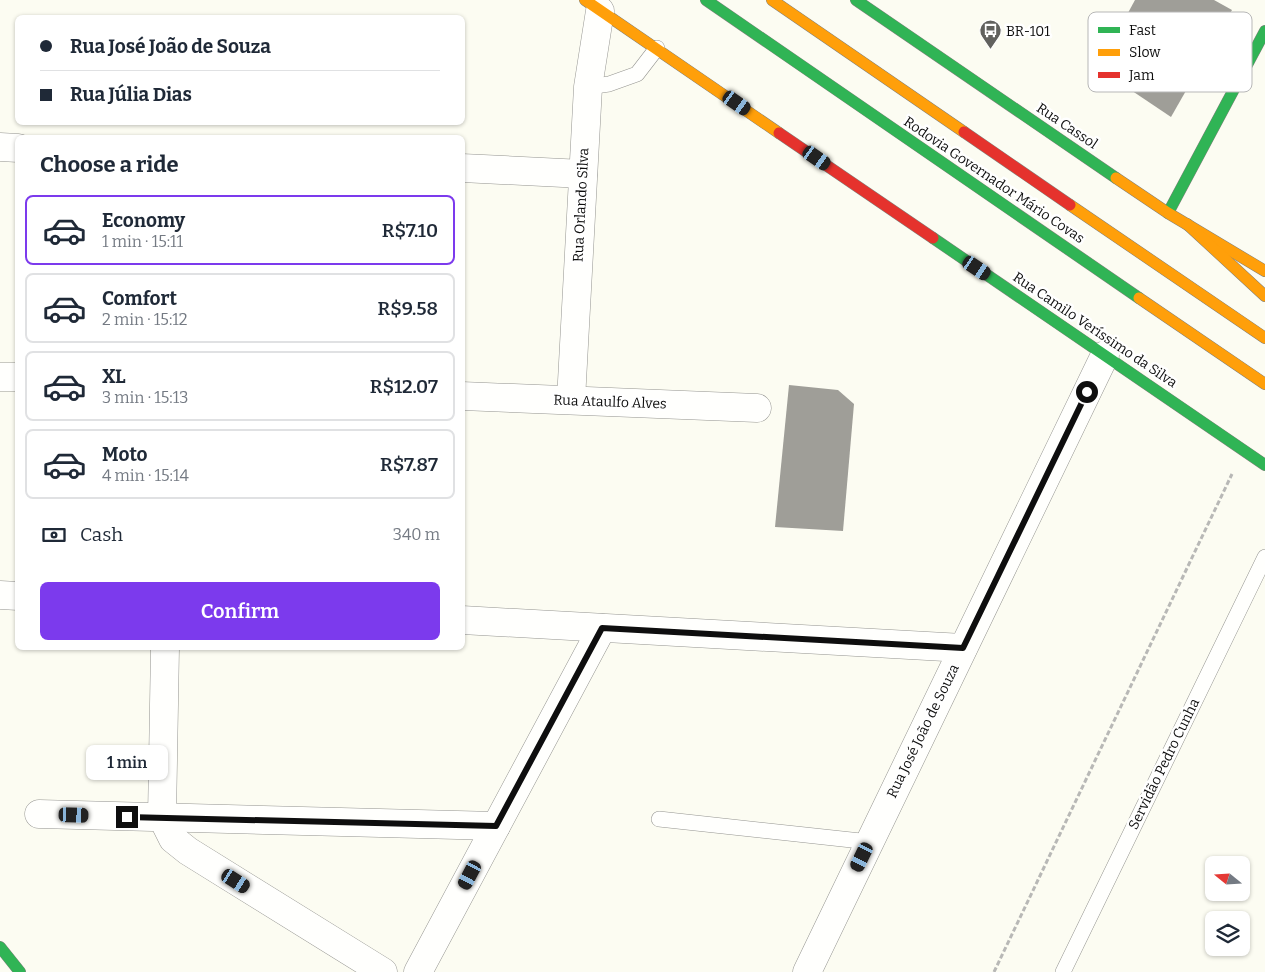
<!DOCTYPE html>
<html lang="en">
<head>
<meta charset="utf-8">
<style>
	body { margin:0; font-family:Bitter,serif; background:#f6f6f7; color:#1f2937; height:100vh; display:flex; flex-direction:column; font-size:19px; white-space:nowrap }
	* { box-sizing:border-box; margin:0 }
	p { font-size:16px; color:#747a83 }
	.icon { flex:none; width:28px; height:28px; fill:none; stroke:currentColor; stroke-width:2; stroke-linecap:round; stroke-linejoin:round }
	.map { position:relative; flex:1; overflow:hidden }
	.sheet { position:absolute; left:15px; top:135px; width:450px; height:515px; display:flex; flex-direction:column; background:#fff; border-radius:8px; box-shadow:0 1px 4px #0004 }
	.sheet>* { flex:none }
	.guide { position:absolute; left:15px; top:15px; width:450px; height:110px; border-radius:8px; box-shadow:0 1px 4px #0004; display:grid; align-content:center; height:110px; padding:0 25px; background:#fff }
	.needle { width:32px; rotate:288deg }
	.tools { position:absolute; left:1205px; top:856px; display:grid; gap:10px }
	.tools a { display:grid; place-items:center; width:45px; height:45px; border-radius:8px; background:#fff; box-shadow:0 1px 4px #0004; font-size:25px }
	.end { position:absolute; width:22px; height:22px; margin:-11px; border:6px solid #0e0e0e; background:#fff; box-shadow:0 0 0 2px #fff }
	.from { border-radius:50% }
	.bubble { position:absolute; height:35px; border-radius:8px; background:#fff; box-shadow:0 1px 4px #0004; font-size:16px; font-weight:600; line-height:35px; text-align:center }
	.car { position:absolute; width:15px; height:30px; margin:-15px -8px; border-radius:6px; box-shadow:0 0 4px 1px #0007; background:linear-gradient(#222 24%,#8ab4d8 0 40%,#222 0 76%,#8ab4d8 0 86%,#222 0) }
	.guide b { display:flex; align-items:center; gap:18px; height:48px; font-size:19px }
	.guide b+b { border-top:1px solid #e0e1e3 }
	.guide i { width:12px; height:12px; background:#1f2937 }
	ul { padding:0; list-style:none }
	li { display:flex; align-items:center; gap:15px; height:70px; margin:0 10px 8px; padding:0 15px; border:2px solid #e0e1e3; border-radius:8px }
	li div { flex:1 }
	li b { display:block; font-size:19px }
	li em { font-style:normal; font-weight:600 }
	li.current { border-color:#7c3aed }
	li>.icon { width:45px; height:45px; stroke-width:1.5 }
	h2 { padding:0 25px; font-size:22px; line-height:60px }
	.pay { display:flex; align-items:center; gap:12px; height:55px; padding:0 25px; font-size:19px }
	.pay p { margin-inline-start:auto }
	.cta { display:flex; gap:10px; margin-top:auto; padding:10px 25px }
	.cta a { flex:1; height:58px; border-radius:8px; background:#7c3aed; color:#fff; font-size:20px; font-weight:600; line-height:58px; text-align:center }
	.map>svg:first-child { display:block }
	.building { fill:#9f9e98 }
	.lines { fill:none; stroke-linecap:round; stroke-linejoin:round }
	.lane-casing { stroke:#959591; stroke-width:16 }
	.street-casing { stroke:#959591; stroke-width:29 }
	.fast-casing { stroke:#82827e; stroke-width:12 }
	.slow-casing { stroke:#82827e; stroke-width:12 }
	.jam-casing { stroke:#82827e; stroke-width:12 }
	.path { stroke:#b8b8b6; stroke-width:3; stroke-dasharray:5 2.5; stroke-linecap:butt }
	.lane { stroke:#fffffd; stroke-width:15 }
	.street { stroke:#fffffd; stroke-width:28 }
	.fast { stroke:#30b455; stroke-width:11 }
	.slow { stroke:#ff9f0a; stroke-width:11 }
	.jam { stroke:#e5322d; stroke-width:11 }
	.route { stroke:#0e0e0e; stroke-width:6 }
	.labels { text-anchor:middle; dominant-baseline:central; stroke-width:5; stroke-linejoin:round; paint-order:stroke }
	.poi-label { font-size:14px; fill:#0e0e0e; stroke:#fff; text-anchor:start }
	.street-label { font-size:14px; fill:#0e0e0e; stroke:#fff }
	.key { fill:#fff; stroke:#b7b7b7; stroke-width:1 }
	.key-label { font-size:14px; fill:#0e0e0e }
</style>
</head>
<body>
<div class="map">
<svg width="1265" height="972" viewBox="0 0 1265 972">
	<rect width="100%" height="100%" fill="#fcfcf2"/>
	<g class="building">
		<path d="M 1135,0 L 1214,0 L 1232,10 L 1171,117 L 1098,68 Z"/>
		<path d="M 789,385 L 838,390 L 854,404 L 843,531 L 775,527 Z"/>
	</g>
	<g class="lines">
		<defs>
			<g id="lane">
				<path d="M 588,87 L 609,84 L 637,74 L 657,48"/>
				<path d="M 659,819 L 870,842"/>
				<path d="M 1063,972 L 1265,557"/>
			</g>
			<g id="street">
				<path d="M 0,147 L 18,148"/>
				<path d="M 462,168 L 583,174"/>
				<path d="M 0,377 L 18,377"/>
				<path d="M 462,396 L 757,408"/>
				<path d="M 571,400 L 588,87 L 600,11"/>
				<path d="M 0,595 L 18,596"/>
				<path d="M 462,620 L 963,648"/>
				<path d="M 165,648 L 162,817 L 173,839 L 188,851 L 383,972"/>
				<path d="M 39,814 L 496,826"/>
				<path d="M 418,972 L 602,628"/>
				<path d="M 807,972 L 1105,355"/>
			</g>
			<g id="fast">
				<path d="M 706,0 L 1139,298"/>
				<path d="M 856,0 L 1116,178"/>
				<path d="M 1168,213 L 1265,31"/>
				<path d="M 933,238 L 1265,465"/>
				<path d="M 0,947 L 20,972"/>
			</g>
			<g id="slow">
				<path d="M 585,0 L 779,133"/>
				<path d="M 772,0 L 964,132"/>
				<path d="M 1116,178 L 1168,213 L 1265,271"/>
				<path d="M 1070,205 L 1265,338"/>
				<path d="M 1187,224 L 1265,296"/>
				<path d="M 1139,298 L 1265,384"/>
			</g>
			<g id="jam">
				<path d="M 964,132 L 1070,205"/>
				<path d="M 779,133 L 933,238"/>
			</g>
		</defs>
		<use href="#lane" class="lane-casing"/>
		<use href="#street" class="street-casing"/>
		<use href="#fast" class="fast-casing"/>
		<use href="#slow" class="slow-casing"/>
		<use href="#jam" class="jam-casing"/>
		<path class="path" d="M 994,972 L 1232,474"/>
		<use href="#lane" class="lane"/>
		<use href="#street" class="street"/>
		<use href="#fast" class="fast"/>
		<use href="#slow" class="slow"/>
		<use href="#jam" class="jam"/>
	</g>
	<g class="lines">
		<path class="route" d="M 127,817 L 496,826 L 602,628 L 963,648 L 1087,392"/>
	</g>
	<defs>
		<symbol id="bus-pin" viewBox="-11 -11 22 30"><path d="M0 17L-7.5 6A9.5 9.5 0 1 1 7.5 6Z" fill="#61615e" stroke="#fff"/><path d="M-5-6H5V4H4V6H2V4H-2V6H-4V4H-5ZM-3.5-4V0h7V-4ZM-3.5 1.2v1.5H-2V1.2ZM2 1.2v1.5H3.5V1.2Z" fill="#fff"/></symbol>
	</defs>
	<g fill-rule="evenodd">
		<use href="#bus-pin" x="978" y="18" width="25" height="34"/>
	</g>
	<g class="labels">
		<g class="poi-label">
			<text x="1006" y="31">BR-101</text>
		</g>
		<g class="street-label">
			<text transform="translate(1067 126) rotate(34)">Rua Cassol</text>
			<text transform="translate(994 180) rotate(34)">Rodovia Governador Mário Covas</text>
			<text transform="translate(581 205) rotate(-87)">Rua Orlando Silva</text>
			<text transform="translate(1095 330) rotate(34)">Rua Camilo Veríssimo da Silva</text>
			<text transform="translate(610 402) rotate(2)">Rua Ataulfo Alves</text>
			<text transform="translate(923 731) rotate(-64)">Rua José João de Souza</text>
			<text transform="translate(1164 764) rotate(-64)">Servidão Pedro Cunha</text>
		</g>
	</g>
	<rect x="1088" y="12" width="164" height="80" rx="8" class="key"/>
	<rect x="1098" y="27" width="22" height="6" fill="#30b455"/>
	<rect x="1098" y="49" width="22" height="7" fill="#ff9f0a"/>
	<rect x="1098" y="72" width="22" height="6" fill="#e5322d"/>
	<g class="key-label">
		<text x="1129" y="35">Fast</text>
		<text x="1129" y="57">Slow</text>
		<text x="1129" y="80">Jam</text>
	</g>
</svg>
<div class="tools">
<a><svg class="needle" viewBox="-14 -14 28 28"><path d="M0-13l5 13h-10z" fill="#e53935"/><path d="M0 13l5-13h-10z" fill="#747a83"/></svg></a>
<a><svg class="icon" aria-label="layers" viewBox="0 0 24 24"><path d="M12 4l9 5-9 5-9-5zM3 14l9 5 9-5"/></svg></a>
</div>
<i class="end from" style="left:1087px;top:392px"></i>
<i class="end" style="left:127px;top:817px"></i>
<div class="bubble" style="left:86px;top:745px;width:82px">1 min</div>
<i class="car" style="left:737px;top:103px;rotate:125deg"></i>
<i class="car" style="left:817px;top:158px;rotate:125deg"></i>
<i class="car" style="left:977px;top:268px;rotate:124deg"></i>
<i class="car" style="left:74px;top:815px;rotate:92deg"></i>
<i class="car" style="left:862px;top:857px;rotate:206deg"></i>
<i class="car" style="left:470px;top:875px;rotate:208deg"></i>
<i class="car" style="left:236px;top:881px;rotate:122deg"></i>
<div class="guide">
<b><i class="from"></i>Rua José João de Souza</b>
<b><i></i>Rua Júlia Dias</b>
</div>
<section class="sheet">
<h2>Choose a ride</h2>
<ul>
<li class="current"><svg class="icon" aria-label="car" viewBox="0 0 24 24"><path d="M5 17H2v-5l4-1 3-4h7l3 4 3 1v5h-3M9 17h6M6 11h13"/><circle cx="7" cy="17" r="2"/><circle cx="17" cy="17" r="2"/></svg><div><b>Economy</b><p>1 min · 15:11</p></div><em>R$7.10</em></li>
<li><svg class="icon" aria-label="car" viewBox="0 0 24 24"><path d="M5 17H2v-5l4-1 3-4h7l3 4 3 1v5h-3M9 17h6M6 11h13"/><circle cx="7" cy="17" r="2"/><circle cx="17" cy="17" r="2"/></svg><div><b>Comfort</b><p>2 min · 15:12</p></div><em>R$9.58</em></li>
<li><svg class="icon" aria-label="car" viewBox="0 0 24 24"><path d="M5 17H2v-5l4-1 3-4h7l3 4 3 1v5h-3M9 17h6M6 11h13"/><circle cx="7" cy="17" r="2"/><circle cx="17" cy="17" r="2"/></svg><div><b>XL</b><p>3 min · 15:13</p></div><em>R$12.07</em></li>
<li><svg class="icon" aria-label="car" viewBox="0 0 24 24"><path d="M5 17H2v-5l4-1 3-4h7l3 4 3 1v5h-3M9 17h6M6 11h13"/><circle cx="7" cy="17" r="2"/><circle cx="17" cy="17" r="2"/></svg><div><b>Moto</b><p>4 min · 15:14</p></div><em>R$7.87</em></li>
</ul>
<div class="pay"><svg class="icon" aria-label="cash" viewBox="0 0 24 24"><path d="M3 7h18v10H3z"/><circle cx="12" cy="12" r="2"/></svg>Cash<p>340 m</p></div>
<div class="cta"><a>Confirm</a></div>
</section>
</div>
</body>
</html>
